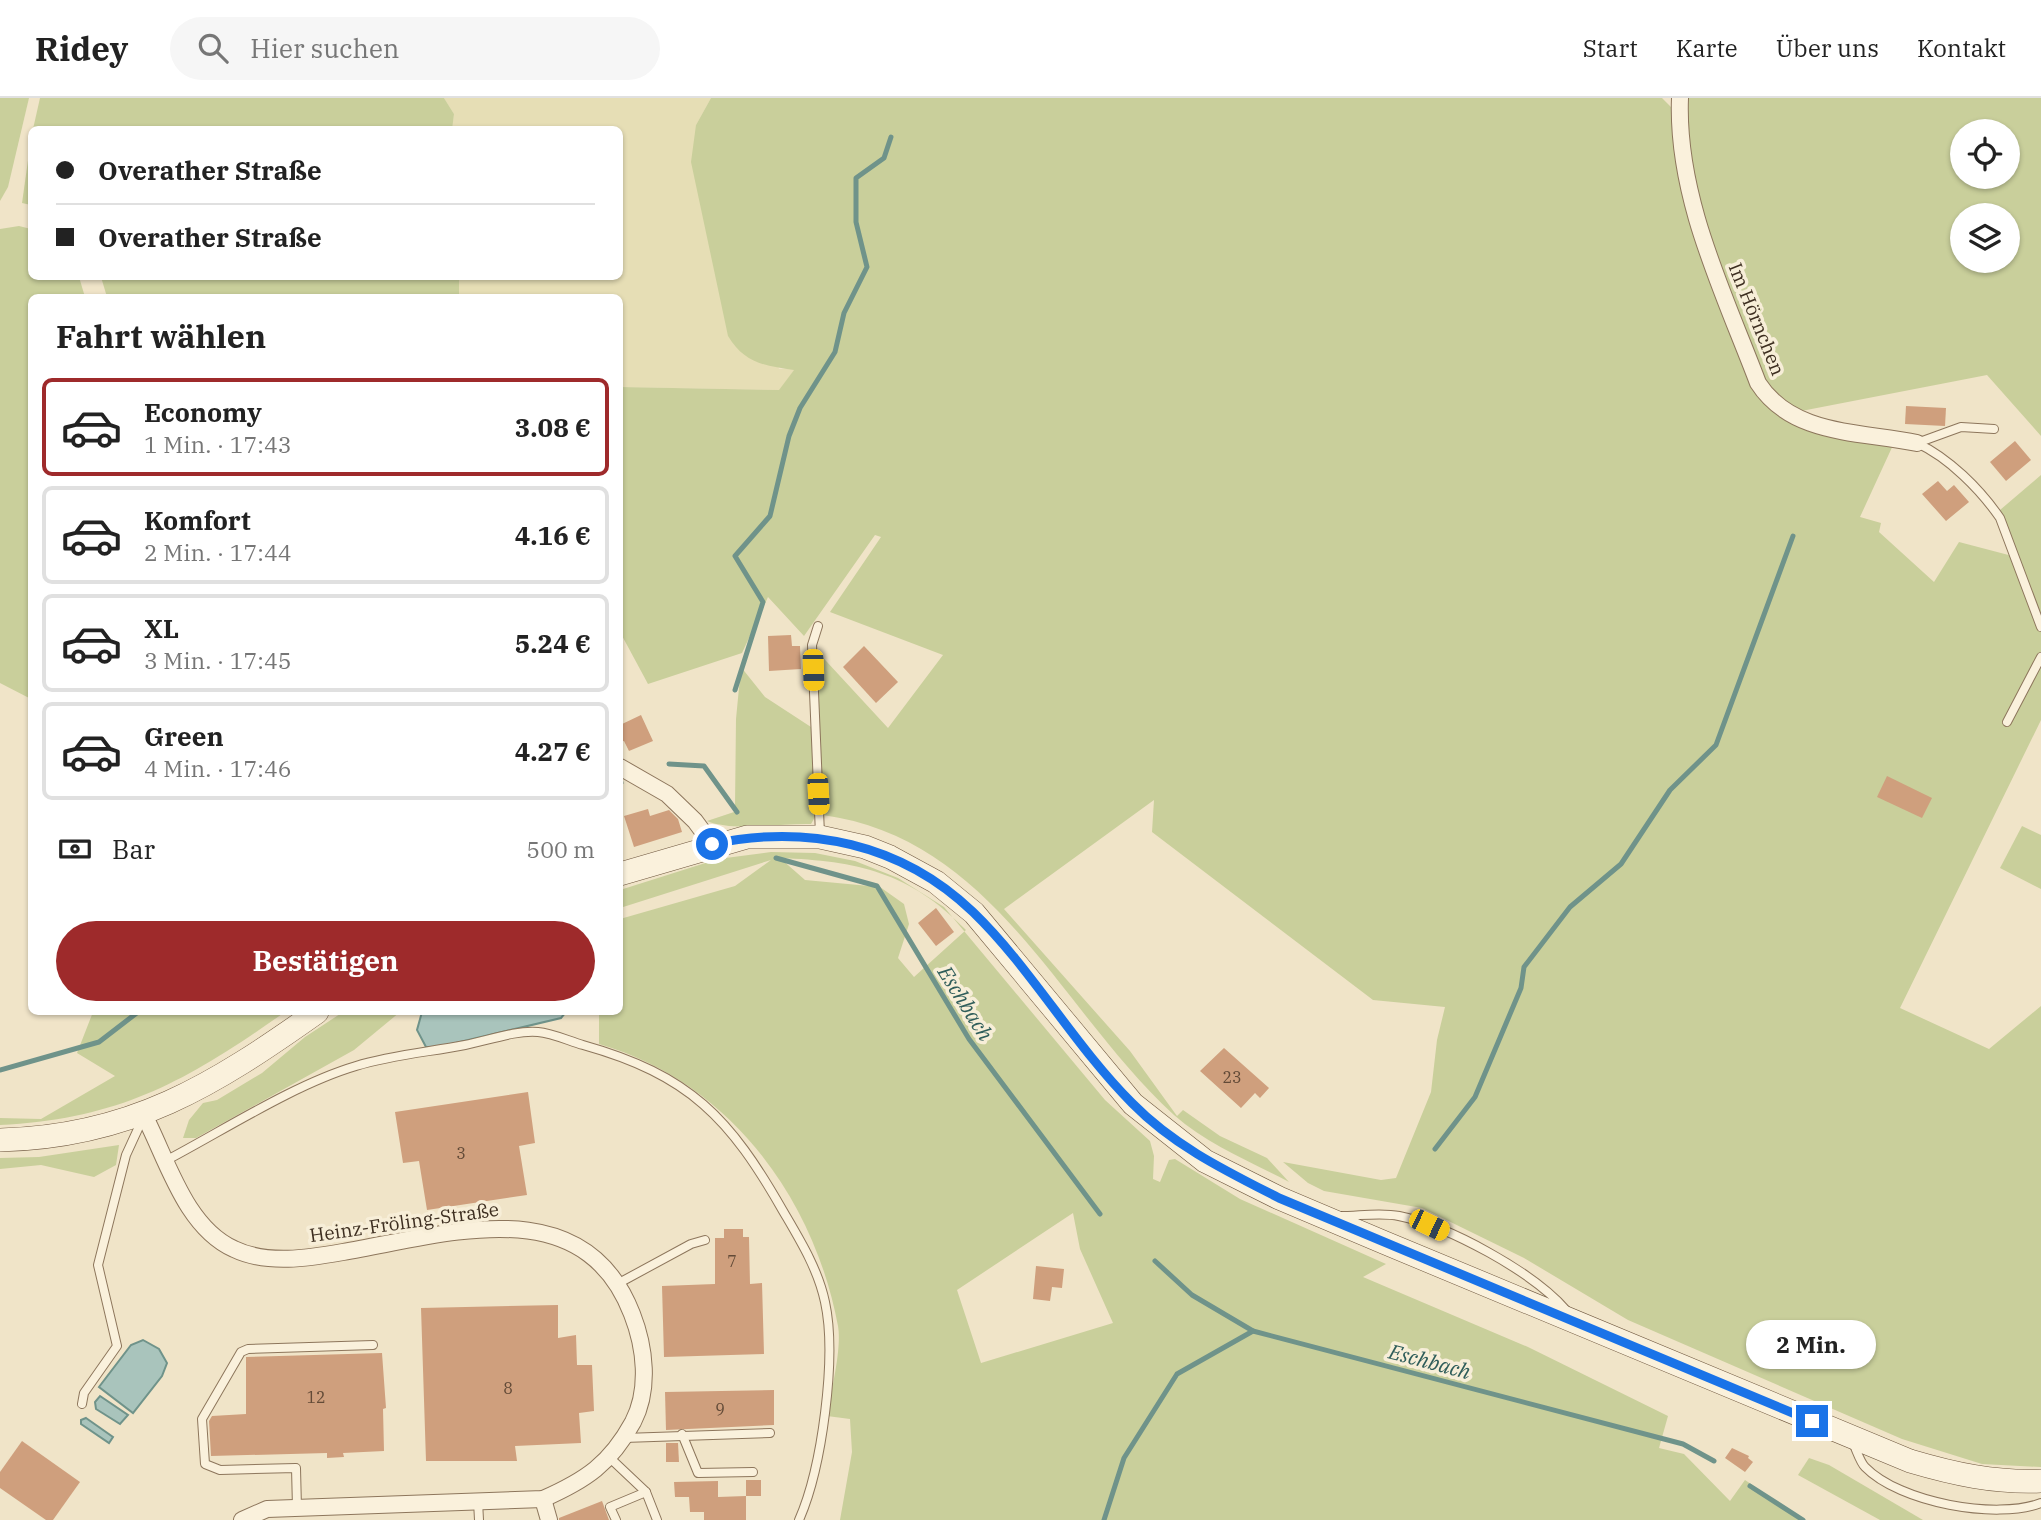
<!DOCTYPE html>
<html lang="de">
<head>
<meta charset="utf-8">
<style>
	body { margin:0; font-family:"IBM Plex Serif",serif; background:#f6f6f6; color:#222; height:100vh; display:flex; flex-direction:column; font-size:26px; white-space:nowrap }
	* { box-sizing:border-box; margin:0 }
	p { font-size:23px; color:#767676 }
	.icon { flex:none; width:38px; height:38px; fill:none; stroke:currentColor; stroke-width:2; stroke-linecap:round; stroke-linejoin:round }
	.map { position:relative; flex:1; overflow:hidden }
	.sheet { position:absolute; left:28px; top:196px; width:595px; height:721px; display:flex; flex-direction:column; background:#fff; border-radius:10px; box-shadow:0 2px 5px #0004 }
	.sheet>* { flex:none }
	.hud { position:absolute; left:28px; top:28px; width:595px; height:154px; border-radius:10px; box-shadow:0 2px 5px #0004; display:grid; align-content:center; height:154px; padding:0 28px; background:#fff }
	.controls { position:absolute; left:1950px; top:21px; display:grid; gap:14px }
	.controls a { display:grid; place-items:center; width:70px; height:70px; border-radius:50%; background:#fff; box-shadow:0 2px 5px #0004; font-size:35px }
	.end { position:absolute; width:32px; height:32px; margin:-16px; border:9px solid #1a73e8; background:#fff; box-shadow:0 0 0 4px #fff }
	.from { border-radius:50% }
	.bubble { position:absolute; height:49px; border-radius:24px; background:#fff; box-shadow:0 2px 5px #0004; font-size:23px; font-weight:700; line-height:49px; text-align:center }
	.car { position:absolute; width:21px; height:42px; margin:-21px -10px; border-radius:9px; box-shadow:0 0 5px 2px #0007; background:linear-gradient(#f5c518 24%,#345 0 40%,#f5c518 0 76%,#345 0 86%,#f5c518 0) }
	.hud b { display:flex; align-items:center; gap:24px; height:66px; font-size:26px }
	.hud b+b { border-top:2px solid #e0e0e0 }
	.hud i { width:18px; height:18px; background:#222 }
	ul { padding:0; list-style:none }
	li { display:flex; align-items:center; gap:21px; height:98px; margin:0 14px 10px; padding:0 14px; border:4px solid #e0e0e0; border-radius:10px }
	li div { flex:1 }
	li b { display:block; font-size:26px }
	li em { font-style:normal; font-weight:700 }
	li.on { border-color:#9e2a2b }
	li>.icon { width:63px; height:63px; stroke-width:1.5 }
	h2 { padding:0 28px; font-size:32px; line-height:84px }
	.pay { display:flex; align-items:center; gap:18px; height:77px; padding:0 28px; font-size:26px }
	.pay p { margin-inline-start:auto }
	.button { display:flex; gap:14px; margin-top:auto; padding:14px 28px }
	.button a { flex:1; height:80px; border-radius:42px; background:#9e2a2b; color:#fff; font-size:28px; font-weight:700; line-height:80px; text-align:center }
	header { display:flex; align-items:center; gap:42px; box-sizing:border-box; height:98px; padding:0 35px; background:#fff; border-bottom:2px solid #e0e0e0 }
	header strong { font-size:33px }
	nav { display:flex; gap:38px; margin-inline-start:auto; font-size:24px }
	.search { width:490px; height:63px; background:#f6f6f6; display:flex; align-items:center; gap:18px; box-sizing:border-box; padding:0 24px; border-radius:38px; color:#767676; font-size:26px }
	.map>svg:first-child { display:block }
	.farmland { fill:#e6deb5 }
	.green { fill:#c9cf9b; fill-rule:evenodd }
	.water { fill:#a9c4bc; stroke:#6f938a; stroke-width:2 }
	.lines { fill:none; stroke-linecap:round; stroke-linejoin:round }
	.stream { stroke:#6f938a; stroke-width:5 }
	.building { fill:#cf9f7d }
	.service-casing { stroke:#8d765c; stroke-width:10 }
	.minor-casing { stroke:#8d765c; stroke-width:18 }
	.secondary-casing { stroke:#6f573f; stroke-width:24 }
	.service { stroke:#faf1dc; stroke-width:8 }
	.minor { stroke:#faf1dc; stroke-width:16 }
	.secondary { stroke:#faf1dc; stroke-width:23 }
	.route { stroke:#1a73e8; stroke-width:9 }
	.labels { text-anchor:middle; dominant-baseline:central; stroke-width:7; stroke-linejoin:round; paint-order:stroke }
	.number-label { font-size:16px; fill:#624a37 }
	.street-label { font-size:19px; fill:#3d2e20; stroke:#f7eed8 }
	.water-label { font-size:21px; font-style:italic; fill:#2f5d5a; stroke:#f7eed8 }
</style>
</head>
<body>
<header>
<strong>Ridey</strong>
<div class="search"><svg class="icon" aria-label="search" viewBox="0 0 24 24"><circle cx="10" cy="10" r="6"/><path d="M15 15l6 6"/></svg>Hier suchen</div>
<nav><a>Start</a><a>Karte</a><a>Über uns</a><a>Kontakt</a></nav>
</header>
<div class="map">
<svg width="2041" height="1422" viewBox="0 0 2041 1422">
	<rect width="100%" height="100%" fill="#f0e4c8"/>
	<path class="farmland" d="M 444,0 L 711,0 L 696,27 L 779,271 L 795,271 L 780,292 L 620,289 L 620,200 L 459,199 L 459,179 L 620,178 L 620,32 L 452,31 L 454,16 Z"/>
	<g class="green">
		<path d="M 0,0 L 29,0 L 8,89 L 0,103 Z"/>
		<path d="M 40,0 L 444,0 L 454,16 L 452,32 L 33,31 Z"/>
		<path d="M 711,0 L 1662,0 L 1676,14 L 1678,43 L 1764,303 L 1894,345 L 1860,419 L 1881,425 L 1879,434 L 1934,484 L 1959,444 L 2020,460 L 2000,412 L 2041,377 L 2041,622 L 1900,910 L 1989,951 L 2041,908 L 2041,1369 L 1982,1366 L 1902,1341 L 1628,1222 L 1524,1160 L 1422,1110 L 1324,1093 L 1308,1085 L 1283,1064 L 1381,1082 L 1396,1080 L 1431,994 L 1437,942 L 1445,909 L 1373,902 L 1152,734 L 1154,702 L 1004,811 L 1130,953 L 1177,1018 L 1183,1012 L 1220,1038 L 1267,1060 L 1289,1084 C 1251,1064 1207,1046 1174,1017 C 1059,912 995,741 823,717 L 815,551 L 888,630 L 943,557 L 830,514 L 881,439 L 875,437 L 804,538 L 768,499 L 742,555 L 648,586 L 620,534 L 620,289 L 779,292 L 794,272 C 765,268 744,265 728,238 L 691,64 L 696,27 Z"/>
		<path d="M 1687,0 L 2041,0 L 2041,338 L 1987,277 L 1791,315 L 1763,285 L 1709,144 L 1687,41 ZM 1962,33 L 2007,33 L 2007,79 L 1962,79 ZM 1962,117 L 2007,117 L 2007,163 L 1962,163 Z"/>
		<path d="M 31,41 L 32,107 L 31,107 L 22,105 Z"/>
		<path d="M 19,128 L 31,131 L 32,178 L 79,179 L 85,199 L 32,200 L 31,601 L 0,585 L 0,131 Z"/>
		<path d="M 101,179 L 459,179 L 459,199 L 107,199 Z"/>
		<path d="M 741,569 L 765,599 L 811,629 L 813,666 L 820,697 L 814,697 L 815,719 L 811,726 C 779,725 733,734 707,723 L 737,713 L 735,709 L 736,621 Z"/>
		<path d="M 2022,728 L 2041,737 L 2041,791 L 2000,770 Z"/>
		<path d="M 771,754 L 815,755 L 855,763 L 898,780 L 944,809 L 1105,1002 L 1150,1043 L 1154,1058 L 1153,1081 L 1160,1084 L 1169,1062 L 1175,1061 L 1240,1101 L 1386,1166 L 1363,1179 L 1528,1249 L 1668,1318 L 1659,1350 L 1684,1356 L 1730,1403 L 1745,1382 L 1804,1422 L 840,1422 L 852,1354 L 850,1321 L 827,1318 C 831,1293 842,1251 838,1228 C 814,1099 728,983 599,946 L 599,914 L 620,914 L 620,821 L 735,788 L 771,762 L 620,810 L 620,792 L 718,761 ZM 780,760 C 857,763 910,774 966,832 L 914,879 L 898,860 L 909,826 L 904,806 L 880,789 L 805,782 ZM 1073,1115 L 1080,1151 L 1113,1225 L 981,1265 L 957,1192 Z"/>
		<path d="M 93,914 L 285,914 C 188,982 122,1021 0,1027 L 0,1020 L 41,1021 L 115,978 L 77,955 Z"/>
		<path d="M 343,914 L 400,914 L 354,952 L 196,1040 L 183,1040 L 189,1022 L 203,1005 L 217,1002 L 262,975 L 305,939 Z"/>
		<path d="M 119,1047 L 116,1067 L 94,1079 L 41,1067 L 0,1071 L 0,1060 L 39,1059 Z"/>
		<path d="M 1809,1360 L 1829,1367 L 1923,1422 L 1880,1422 L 1798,1377 Z"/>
	</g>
	<g class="water">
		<path d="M 422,914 L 566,914 L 561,920 L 439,949 L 426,949 L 417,932 Z"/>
		<path d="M 143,1242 L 159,1251 L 167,1265 L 162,1278 L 133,1315 L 99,1289 L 131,1247 Z"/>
		<path d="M 100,1298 L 128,1317 L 120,1326 L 96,1311 L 95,1304 Z"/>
		<path d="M 86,1320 L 113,1339 L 109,1345 L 81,1326 L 81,1322 Z"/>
	</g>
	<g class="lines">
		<g class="stream">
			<path d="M 735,592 L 763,504 L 735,458 L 770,418 L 789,338 L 800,310 L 835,254 L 844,215 L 867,169 L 856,124 L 856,80 L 884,60 L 891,39"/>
			<path d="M 669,666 L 704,668 L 737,714"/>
			<path d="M 620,686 L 621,685"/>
			<path d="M 776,760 L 877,788 L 969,941 L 1100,1116"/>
			<path d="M 0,972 L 99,944 L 138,914"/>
			<path d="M 1435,1051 L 1475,999 L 1521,890 L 1524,869 L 1570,809 L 1621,766 L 1670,692 L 1716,647 L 1793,438"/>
			<path d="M 1155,1163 L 1192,1197 L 1253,1233 L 1683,1346 L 1714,1363"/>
			<path d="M 1750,1388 L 1803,1422"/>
			<path d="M 1104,1422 L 1124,1360 L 1177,1276 L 1253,1233"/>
		</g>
	</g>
	<g class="building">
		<path d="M 1906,308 L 1946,310 L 1945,328 L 1905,326 Z"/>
		<path d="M 2015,343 L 2031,362 L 2006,383 L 1990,364 Z"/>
		<path d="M 1938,383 L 1947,393 L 1954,387 L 1969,404 L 1946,423 L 1922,396 Z"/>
		<path d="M 791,537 L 792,548 L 800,548 L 801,571 L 769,573 L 768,538 Z"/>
		<path d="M 864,548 L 898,584 L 876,605 L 843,569 Z"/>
		<path d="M 641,617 L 653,643 L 629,653 L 624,643 L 620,644 L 620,627 Z"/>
		<path d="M 1887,678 L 1932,700 L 1922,720 L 1877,699 Z"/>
		<path d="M 648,711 L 650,718 L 669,712 L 678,721 L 682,734 L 634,749 L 624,718 Z"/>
		<path d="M 936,810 L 954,834 L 936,848 L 918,825 Z"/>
		<path d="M 1224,950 L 1269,990 L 1260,1000 L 1255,995 L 1241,1010 L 1200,973 Z"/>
		<path d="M 528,994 L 535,1045 L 519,1048 L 527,1097 L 427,1112 L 419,1063 L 403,1065 L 395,1014 Z"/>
		<path d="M 724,1131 L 743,1131 L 743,1139 L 749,1139 L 750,1186 L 762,1185 L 764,1256 L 664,1259 L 662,1188 L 715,1186 L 715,1140 L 724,1140 Z"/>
		<path d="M 1036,1168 L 1064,1171 L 1062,1190 L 1052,1189 L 1050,1203 L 1033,1201 Z"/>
		<path d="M 558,1207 L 558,1240 L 576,1237 L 577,1267 L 592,1267 L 594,1313 L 579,1315 L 581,1345 L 515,1348 L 517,1363 L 426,1363 L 421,1210 Z"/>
		<path d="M 382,1255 L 386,1310 L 383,1311 L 384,1353 L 343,1355 L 344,1359 L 327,1360 L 327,1355 L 211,1358 L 209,1323 L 212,1318 L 246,1316 L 246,1259 Z"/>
		<path d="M 774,1292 L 774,1327 L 666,1332 L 665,1294 Z"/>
		<path d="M 22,1343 L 80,1384 L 53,1422 L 46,1422 L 0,1390 L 0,1374 Z"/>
		<path d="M 666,1345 L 678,1345 L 679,1364 L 666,1364 Z"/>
		<path d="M 1732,1350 L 1749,1358 L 1748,1360 L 1753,1364 L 1745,1374 L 1725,1360 Z"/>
		<rect x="746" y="1382" width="15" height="16"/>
		<path d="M 718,1383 L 718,1399 L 746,1398 L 746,1422 L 704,1422 L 704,1414 L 690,1414 L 689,1399 L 675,1399 L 674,1384 Z"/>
		<path d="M 602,1403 L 609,1422 L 559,1422 L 559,1420 Z"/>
	</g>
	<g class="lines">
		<defs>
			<g id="service">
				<path d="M 1917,345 C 1949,360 1980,391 2000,420 L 2041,529"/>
				<path d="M 1917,345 L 1961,329 L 1994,331"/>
				<path d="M 818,528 L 812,547 L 820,736"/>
				<path d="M 2007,624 L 2041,559"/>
				<path d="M 167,1062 C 224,1032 295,986 356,968 C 391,957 429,954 465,947 C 487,943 515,932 538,934 C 552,935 569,943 583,947 C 690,977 730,1020 783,1113 C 800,1142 818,1171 825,1204 C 837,1259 822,1370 799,1422"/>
				<path d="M 1340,1118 C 1359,1118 1381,1114 1399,1118 C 1449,1128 1533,1174 1566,1212"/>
				<path d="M 619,1185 L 691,1146 L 705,1142"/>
				<path d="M 82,1306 L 84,1295 L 117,1248 L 98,1167 L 126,1057 L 143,1020"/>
				<path d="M 682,1336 L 698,1375 L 753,1374"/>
				<path d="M 624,1340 L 770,1335"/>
				<path d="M 1853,1345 C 1857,1353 1860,1364 1865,1369 C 1900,1405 1997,1422 2041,1405"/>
				<path d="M 610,1360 L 646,1394 L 657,1422"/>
				<path d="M 478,1403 L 479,1422"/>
				<path d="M 297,1410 L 296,1370 L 220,1372 L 205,1366 L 202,1321 L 241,1254 L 248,1251 L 373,1247"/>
				<path d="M 616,1422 L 610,1409 L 646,1394"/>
			</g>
			<g id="minor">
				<path d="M 1680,0 C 1676,99 1724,195 1758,285 C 1792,338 1860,333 1917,345"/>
				<path d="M 620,669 L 667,696 L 695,723 L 712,746"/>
				<path d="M 144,1017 C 167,1061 185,1129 234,1151 C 267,1167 309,1160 343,1154 C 445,1137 583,1089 632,1216 C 645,1249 650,1291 633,1324 C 610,1366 586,1382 543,1401 L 267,1411 L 242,1422"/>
				<path d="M 543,1401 L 549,1422"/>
			</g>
			<g id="secondary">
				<path d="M 620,776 L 747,739 L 820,739 L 865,749 L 890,759 L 936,784 L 974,815 L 1133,1006 L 1205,1063 L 1279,1100 L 1383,1144 L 1910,1363 C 1954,1376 1995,1385 2041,1383"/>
				<path d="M 0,1042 C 131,1039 214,987 317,914"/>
			</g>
		</defs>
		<use href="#service" class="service-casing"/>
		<use href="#minor" class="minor-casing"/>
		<use href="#secondary" class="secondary-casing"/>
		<use href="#service" class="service"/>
		<use href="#minor" class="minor"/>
		<use href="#secondary" class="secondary"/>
	</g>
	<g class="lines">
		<path class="route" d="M 712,746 C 807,726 901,745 973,814 C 1031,870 1074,947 1132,1005 C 1174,1048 1226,1073 1279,1100 L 1812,1323"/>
	</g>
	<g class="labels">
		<g class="number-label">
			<text x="1232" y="979">23</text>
			<text x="461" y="1055">3</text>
			<text x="732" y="1163">7</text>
			<text x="508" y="1290">8</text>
			<text x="316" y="1299">12</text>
			<text x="720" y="1311">9</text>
		</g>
		<g class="street-label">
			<text transform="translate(1757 221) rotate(68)">Im Hörnchen</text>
			<text transform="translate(404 1124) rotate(-8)">Heinz-Fröling-Straße</text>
		</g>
		<g class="water-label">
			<text transform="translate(966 905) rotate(58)">Eschbach</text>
			<text transform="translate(1430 1263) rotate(15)">Eschbach</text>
		</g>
	</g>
</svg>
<div class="controls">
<a><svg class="icon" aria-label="locate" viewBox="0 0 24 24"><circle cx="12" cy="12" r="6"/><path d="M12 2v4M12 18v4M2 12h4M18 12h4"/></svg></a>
<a><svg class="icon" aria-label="layers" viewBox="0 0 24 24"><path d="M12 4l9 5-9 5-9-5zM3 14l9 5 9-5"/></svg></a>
</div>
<i class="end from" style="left:712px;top:746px"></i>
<i class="end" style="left:1812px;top:1323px"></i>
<div class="bubble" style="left:1746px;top:1222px;width:130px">2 Min.</div>
<i class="car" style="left:813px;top:572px;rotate:178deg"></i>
<i class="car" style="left:818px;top:696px;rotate:177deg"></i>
<i class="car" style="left:1429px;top:1127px;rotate:116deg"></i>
<div class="hud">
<b><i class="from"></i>Overather Straße</b>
<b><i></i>Overather Straße</b>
</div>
<section class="sheet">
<h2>Fahrt wählen</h2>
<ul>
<li class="on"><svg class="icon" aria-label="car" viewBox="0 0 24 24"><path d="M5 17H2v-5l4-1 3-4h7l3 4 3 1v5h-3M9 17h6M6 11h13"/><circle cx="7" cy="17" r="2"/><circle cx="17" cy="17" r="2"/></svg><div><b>Economy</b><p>1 Min. · 17:43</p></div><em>3.08 €</em></li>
<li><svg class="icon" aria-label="car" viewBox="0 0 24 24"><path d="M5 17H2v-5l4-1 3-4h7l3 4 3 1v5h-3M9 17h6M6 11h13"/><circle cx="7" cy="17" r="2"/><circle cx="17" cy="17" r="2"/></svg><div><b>Komfort</b><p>2 Min. · 17:44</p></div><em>4.16 €</em></li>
<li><svg class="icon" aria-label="car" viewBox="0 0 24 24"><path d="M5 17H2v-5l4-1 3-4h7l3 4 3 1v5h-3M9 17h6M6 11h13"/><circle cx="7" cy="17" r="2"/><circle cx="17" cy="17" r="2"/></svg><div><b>XL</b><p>3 Min. · 17:45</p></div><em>5.24 €</em></li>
<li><svg class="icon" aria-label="car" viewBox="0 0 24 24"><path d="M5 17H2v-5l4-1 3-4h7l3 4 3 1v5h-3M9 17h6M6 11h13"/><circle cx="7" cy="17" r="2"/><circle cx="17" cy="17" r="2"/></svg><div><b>Green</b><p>4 Min. · 17:46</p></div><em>4.27 €</em></li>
</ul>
<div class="pay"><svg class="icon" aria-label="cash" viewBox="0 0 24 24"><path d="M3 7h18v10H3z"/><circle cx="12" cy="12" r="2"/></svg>Bar<p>500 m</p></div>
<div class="button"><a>Bestätigen</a></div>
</section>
</div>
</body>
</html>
